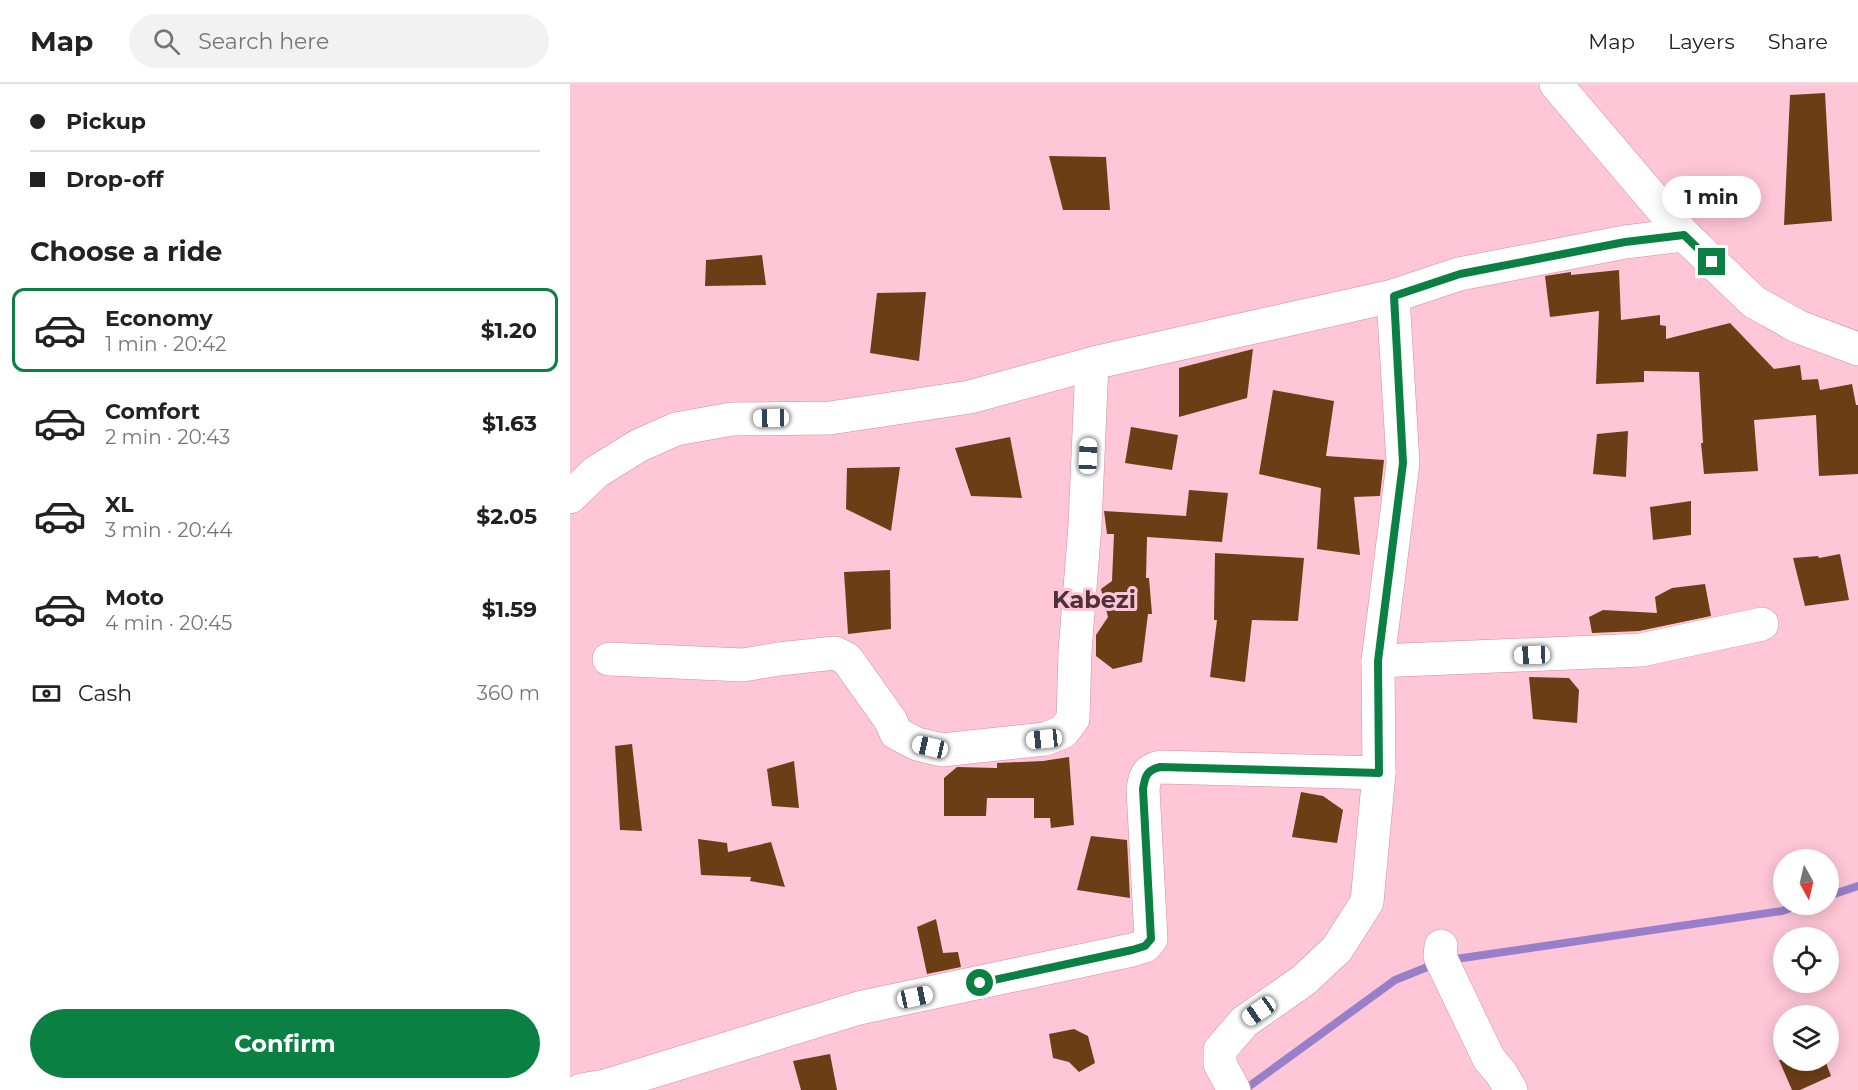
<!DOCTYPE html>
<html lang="en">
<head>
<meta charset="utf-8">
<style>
	body { margin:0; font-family:Montserrat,sans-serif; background:#f2f2f2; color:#222; height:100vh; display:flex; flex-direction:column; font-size:22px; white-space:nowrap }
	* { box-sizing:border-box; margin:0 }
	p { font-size:20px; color:#767676 }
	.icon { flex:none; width:33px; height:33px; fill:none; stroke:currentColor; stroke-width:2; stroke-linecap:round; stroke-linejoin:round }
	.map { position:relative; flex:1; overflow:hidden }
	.drawer { display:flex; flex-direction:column; background:#fff; width:570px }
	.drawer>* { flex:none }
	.hud { display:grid; align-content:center; height:132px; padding:0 30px; background:#fff }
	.needle { width:39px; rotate:172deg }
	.tools { position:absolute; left:1203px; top:765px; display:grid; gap:12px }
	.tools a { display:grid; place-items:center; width:66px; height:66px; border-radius:50%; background:#fff; box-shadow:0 3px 15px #0003; font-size:30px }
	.end { position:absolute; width:27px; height:27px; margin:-14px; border:8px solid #0b8043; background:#fff; box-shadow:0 0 0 3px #fff }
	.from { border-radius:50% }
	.bubble { position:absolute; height:42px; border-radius:21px; background:#fff; box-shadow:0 3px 15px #0003; font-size:20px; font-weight:700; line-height:42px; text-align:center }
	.car { position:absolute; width:18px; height:36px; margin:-18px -9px; border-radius:8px; box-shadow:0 0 4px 2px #0007; background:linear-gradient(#fff 24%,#345 0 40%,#fff 0 76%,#345 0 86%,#fff 0) }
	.hud b { display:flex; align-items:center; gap:21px; height:57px; font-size:22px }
	.hud b+b { border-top:2px solid #e0e0e0 }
	.hud i { width:15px; height:15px; background:#222 }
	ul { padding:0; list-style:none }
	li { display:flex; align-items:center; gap:18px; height:84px; margin:0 12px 9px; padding:0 18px; border:3px solid transparent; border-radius:12px }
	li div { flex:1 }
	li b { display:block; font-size:22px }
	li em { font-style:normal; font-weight:700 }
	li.selected { border-color:#0b8043 }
	li>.icon { width:54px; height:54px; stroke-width:1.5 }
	h2 { padding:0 30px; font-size:27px; line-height:72px }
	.pay { display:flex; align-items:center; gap:15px; height:66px; padding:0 30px; font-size:22px }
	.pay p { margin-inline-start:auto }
	.cta { display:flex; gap:12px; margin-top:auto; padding:12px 30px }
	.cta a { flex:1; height:69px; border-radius:36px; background:#0b8043; color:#fff; font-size:24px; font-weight:700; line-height:69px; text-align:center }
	header { display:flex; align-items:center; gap:36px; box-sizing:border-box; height:84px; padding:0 30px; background:#fff; border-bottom:2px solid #e0e0e0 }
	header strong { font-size:28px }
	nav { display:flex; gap:33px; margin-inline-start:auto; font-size:21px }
	.search { width:420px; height:54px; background:#f2f2f2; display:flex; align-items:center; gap:15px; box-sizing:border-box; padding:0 21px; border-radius:33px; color:#767676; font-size:22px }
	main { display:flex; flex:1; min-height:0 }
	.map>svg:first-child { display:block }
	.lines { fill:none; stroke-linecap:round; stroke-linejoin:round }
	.stream { stroke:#987fca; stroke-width:8 }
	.building { fill:#6c3e15 }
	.minor-casing { stroke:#ce8da2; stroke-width:34 }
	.minor { stroke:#fff; stroke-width:33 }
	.route { stroke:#0b8043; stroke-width:8 }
	.labels { text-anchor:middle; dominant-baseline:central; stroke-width:6; stroke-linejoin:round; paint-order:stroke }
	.district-label { font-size:24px; font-weight:bold; fill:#4c3139; stroke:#fec6d7 }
</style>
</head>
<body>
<header>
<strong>Map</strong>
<div class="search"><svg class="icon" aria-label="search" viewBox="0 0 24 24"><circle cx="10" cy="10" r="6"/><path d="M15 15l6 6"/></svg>Search here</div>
<nav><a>Map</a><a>Layers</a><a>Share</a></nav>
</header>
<main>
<section class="drawer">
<div class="hud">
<b><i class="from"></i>Pickup</b>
<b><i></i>Drop-off</b>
</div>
<h2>Choose a ride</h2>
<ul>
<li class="selected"><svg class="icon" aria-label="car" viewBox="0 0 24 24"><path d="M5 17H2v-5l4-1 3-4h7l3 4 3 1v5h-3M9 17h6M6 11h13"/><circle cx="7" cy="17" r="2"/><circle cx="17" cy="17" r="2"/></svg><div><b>Economy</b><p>1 min · 20:42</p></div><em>$1.20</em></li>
<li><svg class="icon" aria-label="car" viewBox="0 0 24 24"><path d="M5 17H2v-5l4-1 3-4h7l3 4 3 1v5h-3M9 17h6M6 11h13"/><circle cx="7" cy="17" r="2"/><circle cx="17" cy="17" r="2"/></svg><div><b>Comfort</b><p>2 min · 20:43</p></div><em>$1.63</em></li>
<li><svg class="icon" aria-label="car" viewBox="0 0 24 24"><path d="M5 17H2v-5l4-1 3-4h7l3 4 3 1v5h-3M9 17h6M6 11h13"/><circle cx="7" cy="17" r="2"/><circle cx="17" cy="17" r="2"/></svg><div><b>XL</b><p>3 min · 20:44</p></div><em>$2.05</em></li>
<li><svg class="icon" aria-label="car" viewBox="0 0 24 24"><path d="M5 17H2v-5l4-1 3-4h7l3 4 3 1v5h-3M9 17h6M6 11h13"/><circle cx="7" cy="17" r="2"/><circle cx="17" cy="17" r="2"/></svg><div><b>Moto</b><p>4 min · 20:45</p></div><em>$1.59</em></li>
</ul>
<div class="pay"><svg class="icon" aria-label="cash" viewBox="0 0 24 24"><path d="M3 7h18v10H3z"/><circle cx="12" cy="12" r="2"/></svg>Cash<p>360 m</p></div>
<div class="cta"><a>Confirm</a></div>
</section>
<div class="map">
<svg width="1288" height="1006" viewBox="0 0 1288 1006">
	<rect width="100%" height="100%" fill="#fec6d7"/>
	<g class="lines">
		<g class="stream">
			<path d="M 1258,812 L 1288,802"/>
			<path d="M 879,876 L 1212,827 L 1232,820"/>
			<path d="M 674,1006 L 825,896 L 865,880"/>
		</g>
	</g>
	<g class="building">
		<path d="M 1255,9 L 1262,137 L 1214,141 L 1220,11 Z"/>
		<path d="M 479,72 L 536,73 L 540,126 L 493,126 Z"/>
		<path d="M 192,171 L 196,201 L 135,202 L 136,176 Z"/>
		<path d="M 1049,186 L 1051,236 L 1090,231 L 1090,241 L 1096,242 L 1096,255 L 1160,239 L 1204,285 L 1230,281 L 1232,296 L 1248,295 L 1250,306 L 1282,300 L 1286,321 L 1288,321 L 1288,390 L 1249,392 L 1246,331 L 1184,336 L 1188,387 L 1134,390 L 1131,359 L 1133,359 L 1129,288 L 1074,287 L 1074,298 L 1026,300 L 1029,227 L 980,233 L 975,192 L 1001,188 L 1001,191 Z"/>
		<path d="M 356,208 L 349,277 L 300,269 L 307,209 Z"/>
		<path d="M 683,265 L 677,314 L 609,333 L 609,284 Z"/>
		<path d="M 703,306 L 764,317 L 756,372 L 814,376 L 810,412 L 784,413 L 790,471 L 747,465 L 751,404 L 689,390 Z"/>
		<path d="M 561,343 L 608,351 L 602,386 L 555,379 Z"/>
		<path d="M 1058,347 L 1056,393 L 1023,390 L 1027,350 Z"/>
		<path d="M 440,353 L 452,414 L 401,412 L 385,364 Z"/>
		<path d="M 330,383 L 321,447 L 276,425 L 277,384 Z"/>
		<path d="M 619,406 L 658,409 L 652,458 L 577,453 L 576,494 L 579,494 L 582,530 L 578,530 L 572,578 L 543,585 L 526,572 L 526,551 L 538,533 L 531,505 L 542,497 L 544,450 L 537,450 L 534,427 L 616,432 Z"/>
		<path d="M 1121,417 L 1121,451 L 1083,456 L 1080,423 Z"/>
		<path d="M 645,469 L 734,474 L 728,537 L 682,536 L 675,598 L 640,593 L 647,536 L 644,536 Z"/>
		<path d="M 1270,470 L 1279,516 L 1235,522 L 1223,474 L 1248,472 L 1249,474 Z"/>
		<path d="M 320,486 L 321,545 L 278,550 L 274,488 Z"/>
		<path d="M 1135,500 L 1141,532 L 1069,547 L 1022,549 L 1019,533 L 1033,526 L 1087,529 L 1085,513 L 1102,504 Z"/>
		<path d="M 959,593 L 999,594 L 1009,606 L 1007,639 L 963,635 Z"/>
		<path d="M 62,660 L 72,747 L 50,746 L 45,662 Z"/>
		<path d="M 499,673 L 504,741 L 481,744 L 480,734 L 464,734 L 464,714 L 417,714 L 416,732 L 374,732 L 374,694 L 387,683 L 427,684 L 427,679 L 473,677 Z"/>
		<path d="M 224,677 L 229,724 L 202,722 L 197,685 Z"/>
		<path d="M 731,708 L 753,712 L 773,726 L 767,759 L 722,753 Z"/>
		<path d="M 521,752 L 557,756 L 560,814 L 507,806 Z"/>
		<path d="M 128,755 L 157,759 L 158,768 L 201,758 L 215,803 L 180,797 L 181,793 L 131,791 Z"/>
		<path d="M 366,835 L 373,869 L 388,868 L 391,883 L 357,890 L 347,843 Z"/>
		<path d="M 504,945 L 518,952 L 525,979 L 509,988 L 499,978 L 483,974 L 479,950 Z"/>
		<path d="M 260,970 L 267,1006 L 231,1006 L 223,977 Z"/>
		<path d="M 1209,976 L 1255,976 L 1261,992 L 1230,1006 L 1222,1006 Z"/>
	</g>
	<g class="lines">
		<defs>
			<g id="minor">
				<path d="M 986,0 L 1114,151 L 1184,218 L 1229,243 L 1288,265"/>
				<path d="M 0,413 L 26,388 L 68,362 L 106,345 L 162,335 L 260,334 L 400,313 L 532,277 L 823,212 L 889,190 L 1055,158 L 1114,151"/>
				<path d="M 39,575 L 173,581 L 209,575 L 265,569 L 277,575 L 321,637 L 326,649 L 347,660 L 372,666 L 475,655 L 493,648 L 503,635 L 505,567 L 515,441 L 522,280"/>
				<path d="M 808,577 L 1071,566 L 1192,540"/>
				<path d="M 871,862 L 870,872 L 872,877 L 919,975 L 931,989 L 941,1006"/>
				<path d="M 11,1006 L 35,1002 L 289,924 L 562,866 L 575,862 L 581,855 L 573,705 C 575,692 577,686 590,683 L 809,689"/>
				<path d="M 664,1006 L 650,980 L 650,966 L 674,938 L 734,896 L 767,865 L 797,818 L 809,689 L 808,577 L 833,379 L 823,212"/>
			</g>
		</defs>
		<use href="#minor" class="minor-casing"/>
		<use href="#minor" class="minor"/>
	</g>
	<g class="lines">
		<path class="route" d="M 410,899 L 562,866 L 575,862 L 581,855 L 573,705 C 575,692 577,686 590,683 L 809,689 L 808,577 L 833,379 L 824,212 L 890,190 L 1055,158 L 1114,151 L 1142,178"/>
	</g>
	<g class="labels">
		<g class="district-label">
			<text x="524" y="515">Kabezi</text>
		</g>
	</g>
</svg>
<div class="tools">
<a><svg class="needle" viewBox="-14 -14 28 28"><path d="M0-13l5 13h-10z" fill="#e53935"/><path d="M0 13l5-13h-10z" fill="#767676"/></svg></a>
<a><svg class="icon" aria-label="locate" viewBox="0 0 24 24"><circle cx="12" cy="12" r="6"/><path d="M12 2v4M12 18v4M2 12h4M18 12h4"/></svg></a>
<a><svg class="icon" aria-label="layers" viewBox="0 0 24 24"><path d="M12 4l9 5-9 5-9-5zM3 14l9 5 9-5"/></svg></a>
</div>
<i class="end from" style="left:410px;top:899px"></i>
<i class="end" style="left:1142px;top:178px"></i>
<div class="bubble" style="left:1092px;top:92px;width:99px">1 min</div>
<i class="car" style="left:201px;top:334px;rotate:269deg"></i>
<i class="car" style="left:518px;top:372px;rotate:2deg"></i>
<i class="car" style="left:962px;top:571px;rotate:268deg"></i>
<i class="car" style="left:474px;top:655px;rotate:264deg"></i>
<i class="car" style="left:360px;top:663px;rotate:283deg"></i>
<i class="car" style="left:345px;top:913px;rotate:78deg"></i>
<i class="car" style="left:689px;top:927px;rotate:235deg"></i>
</div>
</main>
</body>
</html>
